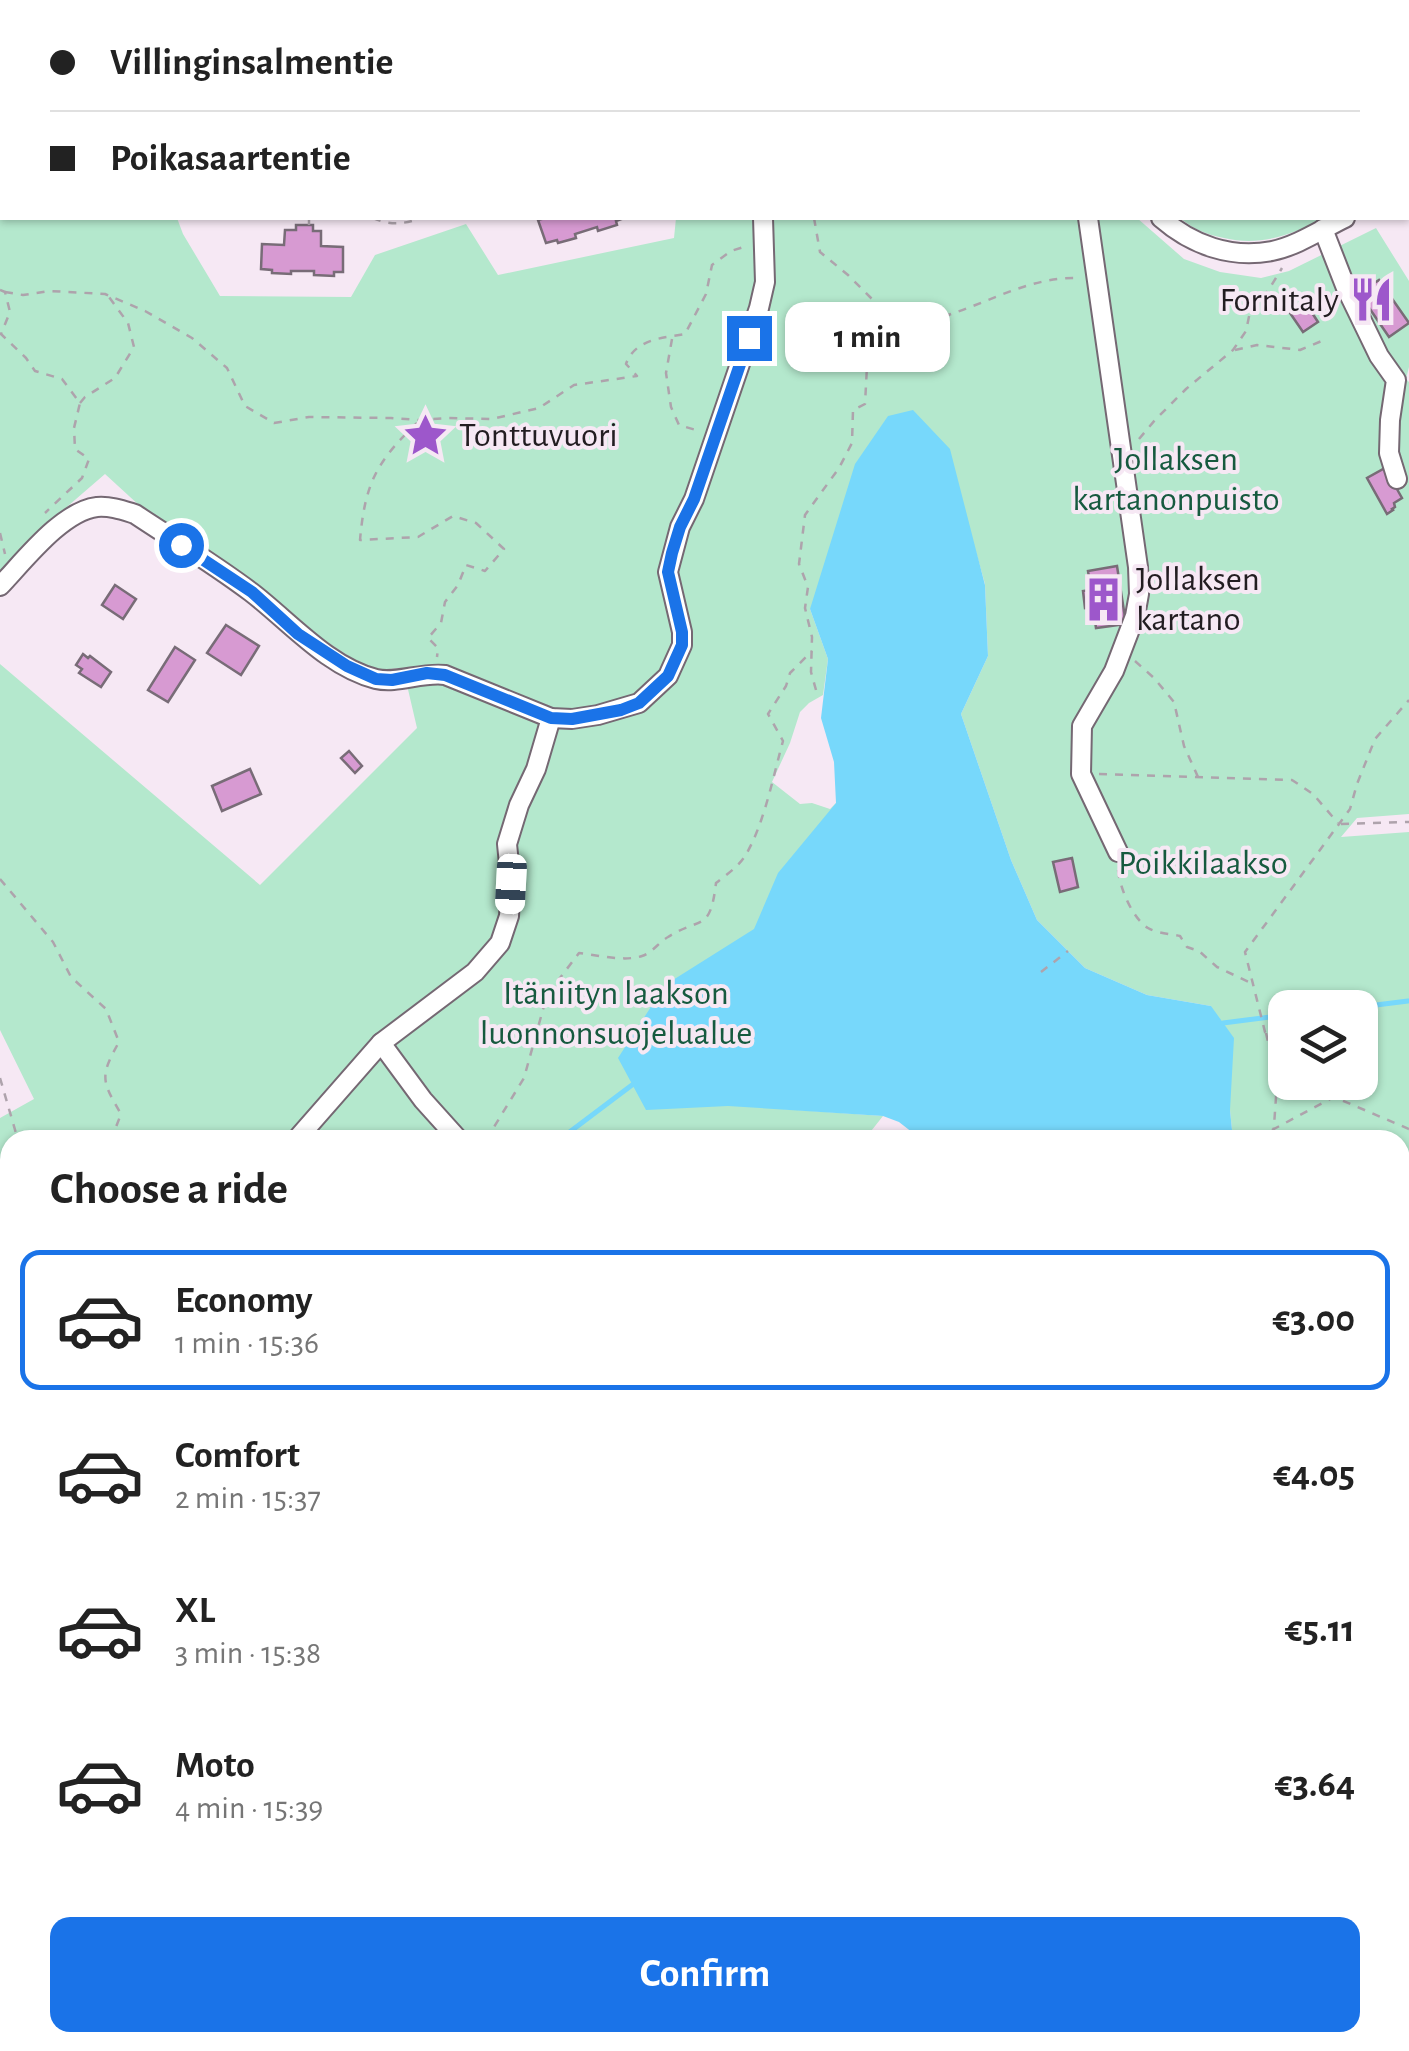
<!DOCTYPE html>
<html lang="en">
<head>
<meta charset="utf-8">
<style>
	body { margin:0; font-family:"Alegreya Sans",sans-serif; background:#f2f2f2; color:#222; height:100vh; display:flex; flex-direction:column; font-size:38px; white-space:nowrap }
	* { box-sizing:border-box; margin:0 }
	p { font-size:32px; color:#767676 }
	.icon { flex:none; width:55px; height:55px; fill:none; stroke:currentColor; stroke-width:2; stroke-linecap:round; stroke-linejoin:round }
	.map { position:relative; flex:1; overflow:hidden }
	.panel { position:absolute; left:0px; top:1130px; width:1410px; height:922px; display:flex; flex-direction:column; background:#fff; border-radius:30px 30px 0 0; box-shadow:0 2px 8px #0004 }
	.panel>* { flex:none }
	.top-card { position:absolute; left:0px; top:0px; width:1410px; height:220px; box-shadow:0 2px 8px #0004; display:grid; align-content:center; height:220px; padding:0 50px; background:#fff }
	.fabs { position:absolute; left:1268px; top:990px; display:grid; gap:20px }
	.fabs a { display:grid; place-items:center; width:110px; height:110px; border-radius:20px; background:#fff; box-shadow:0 2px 8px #0004; font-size:50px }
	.end { position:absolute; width:45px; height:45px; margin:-22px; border:12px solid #1a73e8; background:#fff; box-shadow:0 0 0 5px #fff }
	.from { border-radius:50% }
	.bubble { position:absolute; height:70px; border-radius:20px; background:#fff; box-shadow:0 2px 8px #0004; font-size:32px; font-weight:700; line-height:70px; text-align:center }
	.car { position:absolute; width:30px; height:60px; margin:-30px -15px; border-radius:12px; box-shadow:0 0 8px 2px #0007; background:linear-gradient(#fff 24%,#345 0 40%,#fff 0 76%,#345 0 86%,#fff 0) }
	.top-card b { display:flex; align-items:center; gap:35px; height:95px; font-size:38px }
	.top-card b+b { border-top:2px solid #e0e0e0 }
	.top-card i { width:25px; height:25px; background:#222 }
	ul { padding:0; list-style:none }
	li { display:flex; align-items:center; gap:30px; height:140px; margin:0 20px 15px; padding:0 30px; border:5px solid transparent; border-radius:20px }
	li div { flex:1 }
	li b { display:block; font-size:38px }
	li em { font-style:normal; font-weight:700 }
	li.active { border-color:#1a73e8 }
	li>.icon { width:90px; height:90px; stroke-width:1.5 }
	h2 { padding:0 50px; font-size:45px; line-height:120px }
	.cta { display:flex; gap:20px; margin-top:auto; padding:20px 50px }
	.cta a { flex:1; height:115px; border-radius:20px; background:#1a73e8; color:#fff; font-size:40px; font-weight:700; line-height:115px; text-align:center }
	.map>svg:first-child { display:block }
	.green { fill:#b4e8cd; fill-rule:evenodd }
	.water { fill:#77d8fb }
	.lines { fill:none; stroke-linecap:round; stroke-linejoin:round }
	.stream { stroke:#77d8fb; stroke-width:5 }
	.building { fill:#d79ad2; stroke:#786c77; stroke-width:2.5 }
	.minor-casing { stroke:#756873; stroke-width:22 }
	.path { stroke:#aea3ac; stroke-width:2.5; stroke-dasharray:8 8; stroke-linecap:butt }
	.minor { stroke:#fff; stroke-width:18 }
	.route { stroke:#1a73e8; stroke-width:12 }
	.labels { text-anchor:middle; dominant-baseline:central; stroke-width:8; stroke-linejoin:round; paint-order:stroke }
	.poi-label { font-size:35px; fill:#221d21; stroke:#f6e8f4; text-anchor:start }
	.park-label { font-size:35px; fill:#165a3f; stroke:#f6e8f4 }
</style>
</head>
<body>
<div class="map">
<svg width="1409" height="2051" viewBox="0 0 1409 2051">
	<rect width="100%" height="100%" fill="#f6e8f4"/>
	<g class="green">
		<path d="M 0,0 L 759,0 L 765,2 L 2,2 L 2,154 L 0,156 Z"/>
		<path d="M 967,0 L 1409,0 L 1409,175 L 1408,2 L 968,2 Z"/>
		<path d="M 2,191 L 2,218 L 177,218 L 183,234 L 220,296 L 351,297 L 375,255 L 466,224 L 498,275 L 674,238 L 676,218 L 1137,218 L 1184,259 L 1220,272 L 1261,278 L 1289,271 L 1376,228 L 1409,281 L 1409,367 L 1406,379 L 1409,382 L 1409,814 L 1357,818 L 1341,837 L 1409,832 L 1409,1584 L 1400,1568 L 1400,1140 L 1233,1140 L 1230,1110 L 1211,1006 L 1147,995 L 1085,968 L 1037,920 L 1011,860 L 961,714 L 988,656 L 985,584 L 971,534 L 810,609 L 828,659 L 823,695 L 809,703 L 800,712 L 790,743 L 772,782 L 800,804 L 812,803 L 830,809 L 836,803 L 756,1107 L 883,1116 L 864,1140 L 10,1140 L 10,1870 L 0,1873 L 0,1118 L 34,1099 L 0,1030 L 0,664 L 260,885 L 417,728 L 403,668 L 375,670 L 353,659 L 306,628 L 254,584 L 141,507 L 105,474 L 39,531 L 0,572 L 0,193 ZM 1285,1008 L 1360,1008 L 1360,1082 L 1285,1082 Z"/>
		<path d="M 1180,218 L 1326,218 C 1292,234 1262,247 1224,238 C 1205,234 1195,230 1180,218 Z"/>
		<path d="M 621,2043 L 724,2043 L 728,2051 L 635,2051 Z"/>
	</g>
	<g class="water">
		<path d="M 913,410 L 950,449 L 985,585 L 988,656 L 961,714 L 1011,860 L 1037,920 L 1085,968 L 1147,995 L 1211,1006 L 1234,1038 L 1230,1110 L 1233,1140 L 922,1140 L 899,1122 L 883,1116 L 728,1106 L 646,1110 L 618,1058 L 665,985 L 754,929 L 778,873 L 836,803 L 834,762 L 821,718 L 828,659 L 810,609 L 855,464 L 888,416 Z"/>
		<path d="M 1400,1568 L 1409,1584 L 1409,2051 L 1209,2051 L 1206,2043 L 1400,2042 Z"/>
		<path d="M 10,1907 L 10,2042 L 621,2042 L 635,2051 L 0,2051 L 0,1911 Z"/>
	</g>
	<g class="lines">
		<g class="stream">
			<path d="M 1352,1008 L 1408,1001"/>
			<path d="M 1223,1023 L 1285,1015"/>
			<path d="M 559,1140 L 632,1085"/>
		</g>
	</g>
	<g class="building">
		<path d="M 545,218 L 624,218 L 616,221 L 617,225 L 598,231 L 597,227 L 575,234 L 576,238 L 558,243 L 557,240 L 546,243 L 538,220 Z"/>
		<path d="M 296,225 L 313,225 L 313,231 L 321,231 L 321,246 L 343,247 L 343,272 L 334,272 L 334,276 L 314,275 L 314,271 L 291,271 L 291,274 L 272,273 L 272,270 L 261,269 L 262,244 L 284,245 L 285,230 L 296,230 Z"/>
		<path d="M 1379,280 L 1409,323 L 1389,337 L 1359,293 Z"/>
		<path d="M 1305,302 L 1318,322 L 1303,332 L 1290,313 Z"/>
		<path d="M 1385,468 L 1402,498 L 1394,503 L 1395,507 L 1392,509 L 1393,510 L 1387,514 L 1367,478 Z"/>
		<path d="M 1117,566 L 1126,624 L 1096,628 L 1093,607 L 1085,608 L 1083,591 L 1091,590 L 1088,571 Z"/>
		<path d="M 115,585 L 136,599 L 123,619 L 102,605 Z"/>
		<path d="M 226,625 L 259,646 L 241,675 L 207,653 Z"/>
		<path d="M 175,647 L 195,660 L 168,702 L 148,690 Z"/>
		<path d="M 83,654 L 88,658 L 90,656 L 111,672 L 101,687 L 79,673 L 82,669 L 76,665 Z"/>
		<path d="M 349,751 L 362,766 L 355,773 L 341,758 Z"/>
		<path d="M 250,769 L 261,794 L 222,811 L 212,786 Z"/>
		<path d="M 1072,858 L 1078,887 L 1060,892 L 1053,862 Z"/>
		<path d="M 739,2042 L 747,2042 L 753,2051 L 731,2051 L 729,2049 Z"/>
		<path d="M 859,2042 L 907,2042 L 903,2051 L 896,2049 L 897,2051 L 860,2051 Z"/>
		<path d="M 1027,2042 L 1055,2042 L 1058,2051 L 1002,2051 Z"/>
	</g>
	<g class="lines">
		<defs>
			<g id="minor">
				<path d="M 802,0 L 808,2"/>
				<path d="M 960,0 L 961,2"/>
				<path d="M 836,2 L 837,0"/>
				<path d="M 0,168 L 2,166"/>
				<path d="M 1408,185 L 1409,184"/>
				<path d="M 1088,218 L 1138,567 L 1139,594 L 1135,616 L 1114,671 L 1082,726 L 1081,774 L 1118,852"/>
				<path d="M 1161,218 C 1192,245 1231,259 1272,251 C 1297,246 1322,229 1345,218"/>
				<path d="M 1323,229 L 1346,288 L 1379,356 L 1396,380 L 1390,420 L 1389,453 L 1397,479"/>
				<path d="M 0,586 C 24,561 62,511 97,507 C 111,506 122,510 135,514 C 174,540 214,564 251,592 C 289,621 328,667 376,679 C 398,684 421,672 445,675 L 551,718 L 572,719 L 598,715 L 639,703 L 668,676 L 682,645 L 682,632 L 668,572 L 680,527 L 694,499 L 759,308 L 765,282 L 763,218"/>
				<path d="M 296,1140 L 381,1043"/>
				<path d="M 459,1140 L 423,1100 L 381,1043 L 475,972 L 500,943 L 509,916 L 511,884 L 507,844 L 519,805 L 536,769 L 551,718"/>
				<path d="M 0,1486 L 10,1478"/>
				<path d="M 938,2042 L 939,2051"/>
			</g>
		</defs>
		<use href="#minor" class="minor-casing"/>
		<g class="path">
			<path d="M 69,0 L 71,2"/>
			<path d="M 1027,0 L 1028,2"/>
			<path d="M 1096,2 L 1101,0"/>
			<path d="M 1226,2 L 1227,0"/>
			<path d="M 1408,78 L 1409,77"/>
			<path d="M 373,218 C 391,226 404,224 422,218"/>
			<path d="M 814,218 L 820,252 L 848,275 L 899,326"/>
			<path d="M 309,225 L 309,218"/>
			<path d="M 0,290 L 5,292 L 10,312 L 1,334 L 26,358 L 35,371 L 62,379 L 80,403 L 74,428 L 75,449 L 89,459 L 82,478 L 45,513"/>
			<path d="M 5,292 L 23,295 L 50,291 L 105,294 L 145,311 L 192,338 L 227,368 L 245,406 L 274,423 L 309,417 L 391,418 L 419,420 L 449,418 L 492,419 L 539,408 L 574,385 L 637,376 L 626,364 C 635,339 662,338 685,334 L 706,294 L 712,265 L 731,251 L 747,246"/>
			<path d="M 672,339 L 666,373 L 671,407 L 679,425 L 696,430"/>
			<path d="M 1235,350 L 1257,345 L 1300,350 L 1324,340"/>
			<path d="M 80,403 L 85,397 L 115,378 L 134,347 L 128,323 L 109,297"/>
			<path d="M 417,423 C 376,462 365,484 360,540 L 418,537 L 453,516 L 476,523 L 504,549 L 485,571 L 466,565 L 458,585 L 445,602 L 441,623 L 428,638 L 438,648 L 437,657"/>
			<path d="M 1139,439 L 1155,420 L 1186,389 L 1233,350 L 1246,331 L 1251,307 L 1268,291 L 1282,268"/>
			<path d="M 0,533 L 5,554"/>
			<path d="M 1135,661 L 1154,678 L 1174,702 L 1184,746 L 1198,777"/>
			<path d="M 816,690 L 811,672 L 812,637 L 805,608 L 808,587 L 799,564 L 805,515 L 839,468 L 852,443 L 853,410 L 865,404 L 867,366 L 886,332 C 908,323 932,321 954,313 C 995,299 1035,276 1080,278"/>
			<path d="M 1099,774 L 1292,780 L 1313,794 L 1338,823"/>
			<path d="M 1341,824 L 1409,822"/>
			<path d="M 1118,870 C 1120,888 1132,918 1148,928 C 1156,933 1171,934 1180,936 L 1187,947 L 1199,951 L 1217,967 L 1251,983"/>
			<path d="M 0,879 L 53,942 L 71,977 L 106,1009 L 119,1042 C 100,1076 101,1080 121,1114 L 111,1140"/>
			<path d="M 1041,972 L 1068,951"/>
			<path d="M 1266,1033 L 1277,1083 L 1273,1140"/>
			<path d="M 1285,1058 L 1265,1032 L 1245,952 L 1350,809 L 1357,784 L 1375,739 L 1409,700"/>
			<path d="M 0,1078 L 18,1140"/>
			<path d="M 1314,1082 L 1333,1097"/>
			<path d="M 1272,1130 L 1334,1097 L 1409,1129"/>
			<path d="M 486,1140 L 524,1078 L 547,995 L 579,953 C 597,955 624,962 642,956 C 652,953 659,942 668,937 C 701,916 710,933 716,883 C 726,875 738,867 745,856 C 764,825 773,777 783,741 L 768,714 L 786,686 L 790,673 L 812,651"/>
			<path d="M 0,1166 L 10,1168"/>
			<path d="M 0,1336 L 10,1333"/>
			<path d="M 1400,1454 L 1409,1457"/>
			<path d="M 1400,1504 L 1403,1526 L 1409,1537"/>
			<path d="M 1400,1631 L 1409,1624"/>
			<path d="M 706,2051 L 714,2042"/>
		</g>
		<use href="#minor" class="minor"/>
	</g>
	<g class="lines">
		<path class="route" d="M 181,545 L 252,592 L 298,634 L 347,666 L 376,679 L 392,680 L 427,673 L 445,675 L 551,718 L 572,719 L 621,710 L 639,703 L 668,676 L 682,645 L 682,632 L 668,572 L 672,553 L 680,527 L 694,499 L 749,338"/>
	</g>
	<defs>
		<symbol id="restaurant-bare" viewBox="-9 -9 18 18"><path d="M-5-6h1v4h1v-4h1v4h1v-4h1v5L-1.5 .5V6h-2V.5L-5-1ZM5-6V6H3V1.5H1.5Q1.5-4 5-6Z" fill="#9d57cb" stroke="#f6e8f4" stroke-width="2.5" paint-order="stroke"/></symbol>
		<symbol id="sight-bare" viewBox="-9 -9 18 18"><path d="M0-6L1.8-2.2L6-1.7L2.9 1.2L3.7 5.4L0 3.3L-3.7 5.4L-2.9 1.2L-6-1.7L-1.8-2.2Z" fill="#9d57cb" stroke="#f6e8f4" stroke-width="2.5" paint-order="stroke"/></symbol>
		<symbol id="building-bare" viewBox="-9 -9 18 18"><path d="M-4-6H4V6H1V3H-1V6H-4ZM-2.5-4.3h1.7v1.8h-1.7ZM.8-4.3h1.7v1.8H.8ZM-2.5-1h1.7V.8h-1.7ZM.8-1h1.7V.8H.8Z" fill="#9d57cb" stroke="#f6e8f4" stroke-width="2.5" paint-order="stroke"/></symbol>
	</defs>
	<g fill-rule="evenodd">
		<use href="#restaurant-bare" x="1340" y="268" width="63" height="63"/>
		<use href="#sight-bare" x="394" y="404" width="63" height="63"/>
		<use href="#building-bare" x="1072" y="568" width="63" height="63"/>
	</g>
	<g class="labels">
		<g class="poi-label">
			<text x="1339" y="300" text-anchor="end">Fornitaly</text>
			<text x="459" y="435">Tonttuvuori</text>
			<text x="1136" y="579">Jollaksen<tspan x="1136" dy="40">kartano</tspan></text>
		</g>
		<g class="park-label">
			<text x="1176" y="459">Jollaksen<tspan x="1176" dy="40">kartanonpuisto</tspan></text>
			<text x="1203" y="863">Poikkilaakso</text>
			<text x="616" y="993">Itäniityn laakson<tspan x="616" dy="40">luonnonsuojelualue</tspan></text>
		</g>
	</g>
</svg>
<div class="fabs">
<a><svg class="icon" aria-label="layers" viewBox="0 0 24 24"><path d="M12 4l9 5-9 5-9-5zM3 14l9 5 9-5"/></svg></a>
</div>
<i class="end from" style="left:181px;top:545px"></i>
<i class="end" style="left:749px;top:338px"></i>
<div class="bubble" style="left:785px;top:302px;width:165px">1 min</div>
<i class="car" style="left:511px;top:884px;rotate:183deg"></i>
<div class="top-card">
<b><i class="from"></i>Villinginsalmentie</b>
<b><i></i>Poikasaartentie</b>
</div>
<section class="panel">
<h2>Choose a ride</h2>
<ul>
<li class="active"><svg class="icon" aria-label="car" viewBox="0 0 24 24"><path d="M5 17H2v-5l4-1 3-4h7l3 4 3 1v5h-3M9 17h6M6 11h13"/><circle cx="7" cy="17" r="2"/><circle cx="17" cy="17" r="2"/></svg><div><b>Economy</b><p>1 min · 15:36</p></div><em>€3.00</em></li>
<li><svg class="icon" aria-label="car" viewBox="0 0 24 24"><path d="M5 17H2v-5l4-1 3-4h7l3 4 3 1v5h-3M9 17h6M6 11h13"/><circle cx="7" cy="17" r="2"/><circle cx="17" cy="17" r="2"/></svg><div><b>Comfort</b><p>2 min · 15:37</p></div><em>€4.05</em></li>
<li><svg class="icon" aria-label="car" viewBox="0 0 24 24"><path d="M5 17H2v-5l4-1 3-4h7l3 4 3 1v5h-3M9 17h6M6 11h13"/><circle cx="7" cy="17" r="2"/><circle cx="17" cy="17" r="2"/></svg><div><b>XL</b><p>3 min · 15:38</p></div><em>€5.11</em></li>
<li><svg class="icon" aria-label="car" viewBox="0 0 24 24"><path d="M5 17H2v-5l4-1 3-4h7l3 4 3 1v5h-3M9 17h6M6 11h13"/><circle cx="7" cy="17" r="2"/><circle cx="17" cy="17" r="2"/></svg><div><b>Moto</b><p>4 min · 15:39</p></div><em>€3.64</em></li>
</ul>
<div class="cta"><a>Confirm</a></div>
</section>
</div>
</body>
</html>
